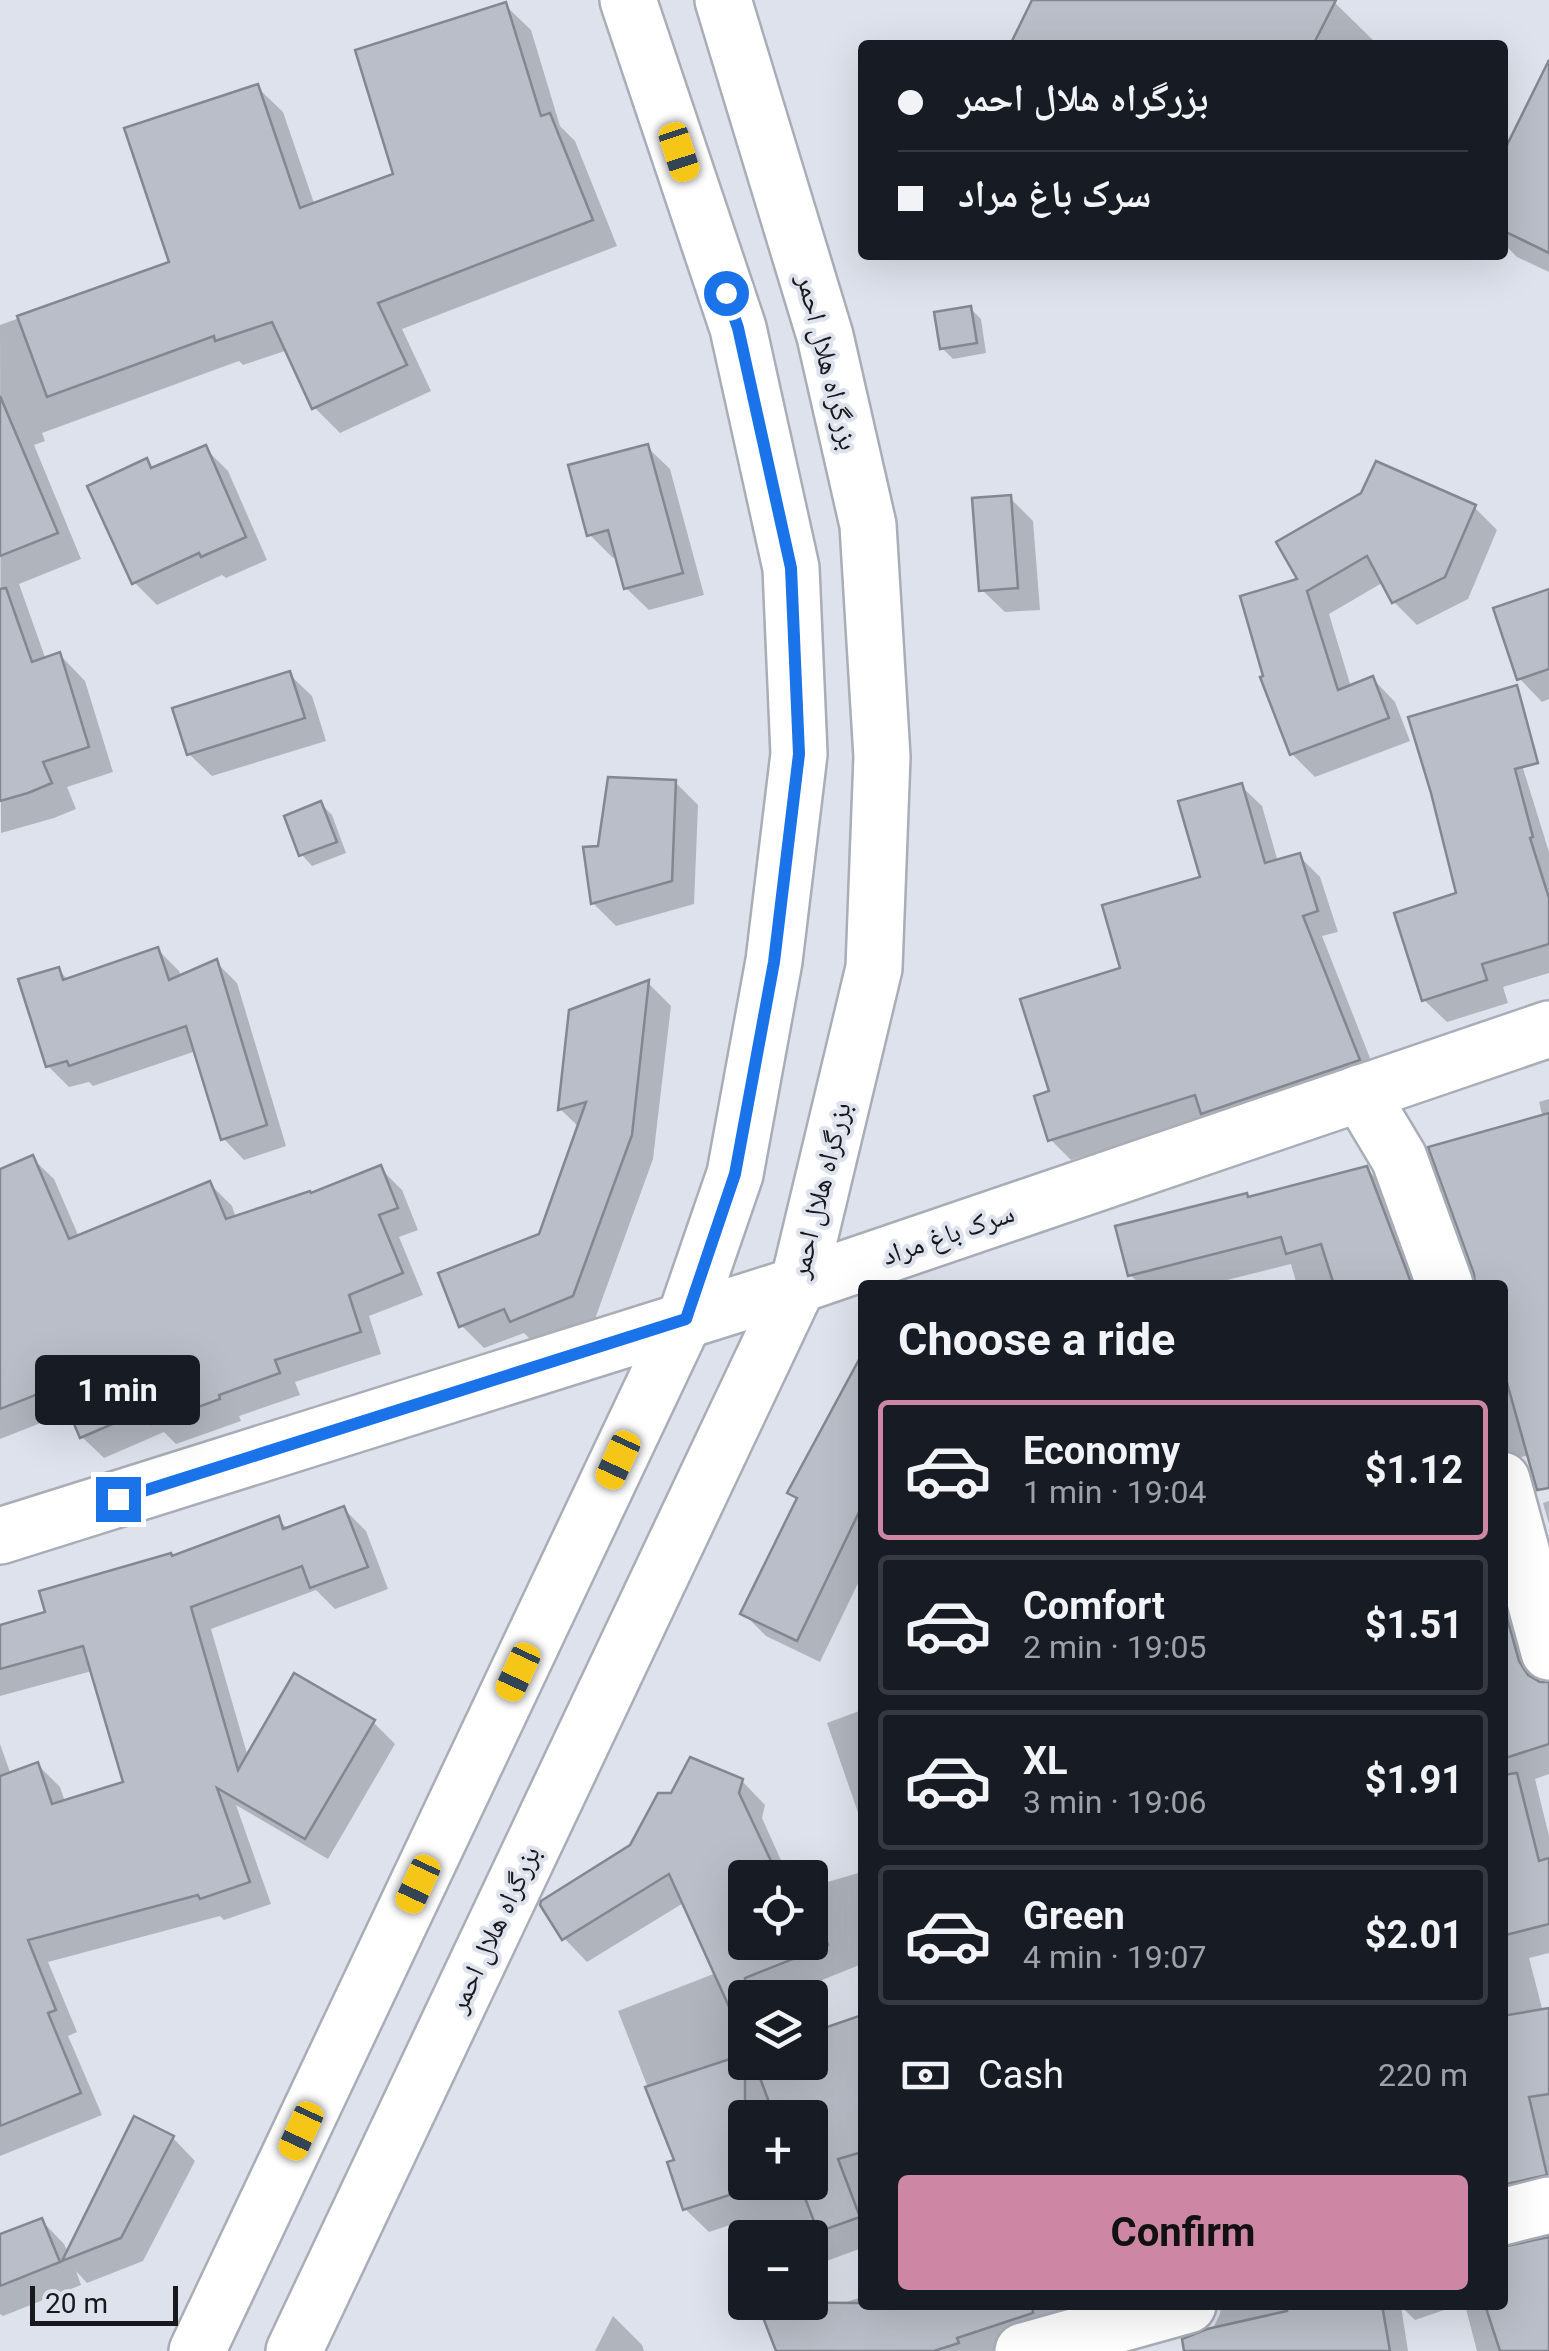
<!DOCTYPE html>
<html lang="en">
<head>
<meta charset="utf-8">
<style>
	body { margin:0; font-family:Roboto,"Noto Naskh Arabic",sans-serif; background:#242831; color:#f1f3f6; height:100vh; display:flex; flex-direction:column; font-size:38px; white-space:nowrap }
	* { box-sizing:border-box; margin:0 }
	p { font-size:32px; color:#9ea1a6 }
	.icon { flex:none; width:55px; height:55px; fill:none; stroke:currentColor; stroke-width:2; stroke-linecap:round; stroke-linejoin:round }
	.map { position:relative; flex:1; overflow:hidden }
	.panel { position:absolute; left:858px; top:1280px; width:650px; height:1030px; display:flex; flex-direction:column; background:#171b24; border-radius:10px; box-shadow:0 10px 40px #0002 }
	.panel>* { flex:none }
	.top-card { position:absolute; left:858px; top:40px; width:650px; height:220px; border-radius:10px; box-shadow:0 10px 40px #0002; display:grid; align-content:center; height:220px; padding:0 40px; background:#171b24 }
	.buttons { position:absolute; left:728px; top:1860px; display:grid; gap:20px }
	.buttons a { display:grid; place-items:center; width:100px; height:100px; border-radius:10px; background:#171b24; box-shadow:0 10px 40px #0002; font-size:50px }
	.scale { position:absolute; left:30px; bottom:25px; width:148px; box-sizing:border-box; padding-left:10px; border:5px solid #17191c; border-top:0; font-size:28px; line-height:35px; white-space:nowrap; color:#17191c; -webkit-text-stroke:8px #dde2ec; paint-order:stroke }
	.end { position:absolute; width:45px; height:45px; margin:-22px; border:12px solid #1a73e8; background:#fff; box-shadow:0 0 0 5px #fff }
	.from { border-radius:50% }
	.bubble { position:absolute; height:70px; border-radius:10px; background:#171b24; box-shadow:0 10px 40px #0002; font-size:32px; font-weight:700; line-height:70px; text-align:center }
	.car { position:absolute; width:30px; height:60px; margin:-30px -15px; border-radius:12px; box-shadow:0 0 8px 2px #0007; background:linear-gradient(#f5c518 24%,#345 0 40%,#f5c518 0 76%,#345 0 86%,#f5c518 0) }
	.top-card b { display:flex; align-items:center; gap:35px; height:95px; font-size:38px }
	.top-card b+b { border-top:2px solid #363941 }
	.top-card i { width:25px; height:25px; background:#f1f3f6 }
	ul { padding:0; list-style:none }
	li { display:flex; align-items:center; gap:30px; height:140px; margin:0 20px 15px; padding:0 20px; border:5px solid #363941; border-radius:10px }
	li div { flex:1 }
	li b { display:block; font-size:38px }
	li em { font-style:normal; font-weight:700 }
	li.current { border-color:#cd87a5 }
	li>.icon { width:90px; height:90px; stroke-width:1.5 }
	h2 { padding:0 40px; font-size:45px; line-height:120px }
	.pay { display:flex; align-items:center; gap:25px; height:110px; padding:0 40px; font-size:38px }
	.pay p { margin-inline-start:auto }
	.cta { display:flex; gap:20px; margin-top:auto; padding:20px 40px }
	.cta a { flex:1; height:115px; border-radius:10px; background:#cd87a5; color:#111; font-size:40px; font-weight:700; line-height:115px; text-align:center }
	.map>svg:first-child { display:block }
	.shadow { fill:#0003; fill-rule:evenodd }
	.building { fill:#babec8; stroke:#838790; stroke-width:2.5 }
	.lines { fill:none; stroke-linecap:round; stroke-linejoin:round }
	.minor-casing { stroke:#a8adb6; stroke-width:60 }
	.highway-casing { stroke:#a8adb6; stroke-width:60 }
	.minor { stroke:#fff; stroke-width:55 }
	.highway { stroke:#fff; stroke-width:55 }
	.route { stroke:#1a73e8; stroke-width:12 }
	.labels { text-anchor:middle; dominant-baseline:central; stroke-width:8; stroke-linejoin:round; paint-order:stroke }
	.street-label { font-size:28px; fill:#17191c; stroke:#dde2ec }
</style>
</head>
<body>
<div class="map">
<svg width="1549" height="2351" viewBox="0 0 1549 2351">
	<rect width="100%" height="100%" fill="#dde2ec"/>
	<g class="shadow">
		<path d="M 1035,0 L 1332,0 L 1376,43 L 1375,45 L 1013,45 Z"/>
		<path d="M 505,5 L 531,30 L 560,126 L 575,141 L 617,246 L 402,329 L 431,391 L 340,433 L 314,407 L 288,350 L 243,365 L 239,361 L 42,433 L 45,441 L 34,445 L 81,559 L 19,584 L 46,660 L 60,655 L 85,681 L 113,772 L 67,787 L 76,809 L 54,818 L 1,833 L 0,325 L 172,263 L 257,87 L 283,112 L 315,206 L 396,176 Z"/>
		<path d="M 1549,65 L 1549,272 L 1517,257 L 1502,242 L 1502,161 Z"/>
		<path d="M 970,308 L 981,319 L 986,353 L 953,359 L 942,348 Z"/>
		<path d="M 647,447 L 670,469 L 704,595 L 649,610 L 626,588 L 618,556 L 613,558 L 590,535 Z"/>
		<path d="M 205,448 L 228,471 L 267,560 L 226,578 L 222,575 L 157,605 L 134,582 L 146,461 L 155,470 Z"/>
		<path d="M 1010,498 L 1033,521 L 1040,610 L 1005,612 L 982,590 Z"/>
		<path d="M 1474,507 L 1497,530 L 1468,599 L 1417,625 L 1394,602 L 1382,583 L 1329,614 L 1351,687 L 1373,679 L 1395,702 L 1410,741 L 1315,777 L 1292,754 L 1301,580 Z"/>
		<path d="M 1549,591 L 1549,699 L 1542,702 L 1520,679 Z"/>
		<path d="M 289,674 L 312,696 L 326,741 L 212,776 L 189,754 Z"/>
		<path d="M 1508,720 L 1549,852 L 1549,973 L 1503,987 L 1508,1003 L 1447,1022 L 1424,1000 L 1459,895 Z"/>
		<path d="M 675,782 L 698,805 L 694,904 L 616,926 L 593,903 L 600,848 Z"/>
		<path d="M 1241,786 L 1262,806 L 1278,862 L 1299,856 L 1320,877 L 1338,932 L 1322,936 L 1379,1081 L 1208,1118 L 1071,1160 L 1050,1139 L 1052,1093 L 1123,970 L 1203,879 Z"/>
		<path d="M 321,804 L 332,815 L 346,853 L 312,866 L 302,855 L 287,817 Z"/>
		<path d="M 158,950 L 179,971 L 181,977 L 216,962 L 237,983 L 286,1146 L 244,1160 L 223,1138 L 196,1051 L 93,1086 L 89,1082 L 69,1087 L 48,1066 L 58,969 L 69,981 Z"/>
		<path d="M 648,983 L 671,1006 L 653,1159 L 595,1319 L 534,1343 L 524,1333 L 484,1348 L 461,1325 L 540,1236 L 580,1128 L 560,1109 Z"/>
		<path d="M 1549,1099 L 1549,1450 L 1502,1462 L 1502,1285 L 1478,1285 L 1543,1118 L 1539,1102 Z"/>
		<path d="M 32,1158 L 54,1179 L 79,1237 L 210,1184 L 232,1206 L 236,1218 L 312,1196 L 380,1168 L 402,1190 L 418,1230 L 399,1237 L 423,1295 L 369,1316 L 381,1354 L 295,1382 L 300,1395 L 239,1416 L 241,1421 L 176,1444 L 164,1432 L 104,1458 L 82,1437 L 71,1411 L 0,1439 L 0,1171 Z"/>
		<path d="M 1367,1169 L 1390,1193 L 1425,1285 L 1297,1285 L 1291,1264 L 1207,1285 L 1141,1285 L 1130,1275 L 1246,1195 L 1250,1199 Z"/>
		<path d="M 849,1383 L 862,1390 L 862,1575 L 820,1662 L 766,1636 L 743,1613 L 798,1501 L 790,1492 Z"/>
		<path d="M 1549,1501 L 1549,1524 L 1543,1503 Z"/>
		<path d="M 344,1509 L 366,1531 L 388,1589 L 335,1609 L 316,1590 L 211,1629 L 248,1757 L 373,1722 L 395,1744 L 328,1859 L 236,1805 L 271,1904 L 224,1920 L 220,1916 L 48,1962 L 77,2032 L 68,2036 L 102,2115 L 0,2156 L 0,1744 L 11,1775 L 38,1765 L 60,1787 L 65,1802 L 126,1784 L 92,1671 L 0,1696 L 0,1627 L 48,1613 L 173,1559 L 278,1519 L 289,1530 Z"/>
		<path d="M 1502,1543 L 1541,1685 L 1549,1685 L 1549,1774 L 1535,1779 L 1549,1836 L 1549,1953 L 1529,1958 L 1543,2012 L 1549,2011 L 1549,2202 L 1502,2220 Z"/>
		<path d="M 862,1710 L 862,1824 L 827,1723 Z"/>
		<path d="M 742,1781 L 765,1805 L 762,1818 L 789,1878 L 745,1878 L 745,1942 L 810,1942 L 810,1887 L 862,1872 L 862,1964 L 777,1998 L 745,1998 L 745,2062 L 810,2062 L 810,2035 L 862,2018 L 862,2248 L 810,2267 L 810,2238 L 745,2238 L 745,2261 L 730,2225 L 709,2232 L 685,2209 L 677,2162 L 618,2011 L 716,1973 L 685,1902 L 587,1962 L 564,1938 ZM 745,2118 L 810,2118 L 810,2182 L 745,2182 Z"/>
		<path d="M 173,2138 L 195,2161 L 143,2261 L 87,2283 L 76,2271 L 81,2285 L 3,2316 L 0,2314 L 0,2237 L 42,2221 L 64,2244 L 69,2254 Z"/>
		<path d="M 1549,2240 L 1549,2351 L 1477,2351 L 1465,2305 L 1502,2305 Z"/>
		<path d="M 862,2297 L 862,2305 L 1128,2305 L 1010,2351 L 800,2351 L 789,2320 Z"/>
		<path d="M 1221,2305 L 1459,2305 L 1415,2320 L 1401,2306 L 1408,2351 L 1188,2351 L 1213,2328 L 1220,2314 Z"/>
		<path d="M 613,2316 L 642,2345 L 644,2351 L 595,2351 Z"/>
	</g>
	<g class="building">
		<path d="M 1032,0 L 1336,0 L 1313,45 L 1010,45 Z"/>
		<path d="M 506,2 L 541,116 L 550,113 L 593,220 L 378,303 L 407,365 L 312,409 L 272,322 L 215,341 L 214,336 L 47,397 L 17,316 L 169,262 L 124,128 L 258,84 L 300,208 L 393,174 L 355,50 Z"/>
		<path d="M 1549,60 L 1549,253 L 1502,230 L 1502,155 Z"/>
		<path d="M 971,306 L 977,343 L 940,349 L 934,312 Z"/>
		<path d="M 0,396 L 58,533 L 0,556 Z"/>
		<path d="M 648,444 L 683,573 L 624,589 L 608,530 L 587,536 L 568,465 Z"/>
		<path d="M 206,445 L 246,537 L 201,557 L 199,553 L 132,584 L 87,486 L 147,458 L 151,468 Z"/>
		<path d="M 1376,461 L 1476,505 L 1445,577 L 1392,603 L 1367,556 L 1307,591 L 1338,690 L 1373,676 L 1389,718 L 1290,755 L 1260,677 L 1263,676 L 1240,596 L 1297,579 L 1276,542 L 1361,493 Z"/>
		<path d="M 1011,495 L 1018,588 L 979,591 L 972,498 Z"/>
		<path d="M 6,588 L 32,662 L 60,652 L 89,747 L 43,762 L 52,783 L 28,793 L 0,801 L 0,589 Z"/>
		<path d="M 1549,589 L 1549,669 L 1517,680 L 1493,608 Z"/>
		<path d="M 290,671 L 305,718 L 187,755 L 172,708 Z"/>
		<path d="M 1517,685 L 1538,763 L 1515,769 L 1533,837 L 1530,838 L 1549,898 L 1549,944 L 1482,964 L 1487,980 L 1422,1001 L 1394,913 L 1456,893 L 1431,793 L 1408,717 Z"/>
		<path d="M 608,777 L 676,780 L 672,881 L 591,904 L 583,847 L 598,846 Z"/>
		<path d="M 1242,783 L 1265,863 L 1300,853 L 1318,911 L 1303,916 L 1360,1060 L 1201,1114 L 1195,1095 L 1048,1141 L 1034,1096 L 1049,1091 L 1020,999 L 1120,968 L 1102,905 L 1200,877 L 1178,801 Z"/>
		<path d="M 321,801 L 337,842 L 299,856 L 284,816 Z"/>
		<path d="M 158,947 L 169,980 L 217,959 L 267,1125 L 221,1140 L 186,1026 L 69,1066 L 67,1061 L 46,1067 L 18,979 L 59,967 L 63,980 Z"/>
		<path d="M 649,980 L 632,1135 L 573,1296 L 510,1322 L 504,1309 L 459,1327 L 438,1273 L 539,1234 L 586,1102 L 558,1110 L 569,1010 Z"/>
		<path d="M 1549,1113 L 1549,1488 L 1537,1490 L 1502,1365 L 1502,1285 L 1475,1285 L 1474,1274 L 1428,1147 Z"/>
		<path d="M 33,1155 L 69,1239 L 210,1181 L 226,1219 L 310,1191 L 311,1193 L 381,1165 L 398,1208 L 379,1215 L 403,1273 L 349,1295 L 361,1332 L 275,1360 L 280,1373 L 219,1395 L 220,1399 L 152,1424 L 147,1409 L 80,1438 L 58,1386 L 0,1409 L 0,1169 Z"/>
		<path d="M 1367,1166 L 1412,1285 L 1334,1285 L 1321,1244 L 1286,1254 L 1281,1237 L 1128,1276 L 1115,1226 L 1247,1193 L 1248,1197 Z"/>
		<path d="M 862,1354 L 862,1506 L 797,1641 L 740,1614 L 797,1498 L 787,1493 Z"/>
		<path d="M 344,1506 L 368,1567 L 310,1588 L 302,1566 L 191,1607 L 238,1770 L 294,1673 L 375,1720 L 305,1839 L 217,1788 L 250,1882 L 200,1899 L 198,1895 L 28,1940 L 56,2010 L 48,2013 L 81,2093 L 0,2126 L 0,1776 L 38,1762 L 52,1804 L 123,1782 L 83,1646 L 0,1669 L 0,1625 L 45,1612 L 39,1591 L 171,1553 L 172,1556 L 279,1516 L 283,1529 Z"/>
		<path d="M 1502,1600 L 1519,1661 L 1528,1675 L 1540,1682 L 1549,1682 L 1549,1744 L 1502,1759 Z"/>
		<path d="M 690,1757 L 743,1779 L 739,1793 L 771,1861 L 745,1873 L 745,1942 L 827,1942 L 828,1945 L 745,1978 L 745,2042 L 669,1874 L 562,1940 L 540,1905 L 541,1901 L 630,1845 L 658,1793 L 671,1793 Z"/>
		<path d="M 1517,1773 L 1539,1861 L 1549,1858 L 1549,1924 L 1502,1936 L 1502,1775 Z"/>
		<path d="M 1549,2008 L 1549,2094 L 1529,2097 L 1547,2175 L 1502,2185 L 1502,2016 Z"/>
		<path d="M 862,2015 L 862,2152 L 838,2159 L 860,2217 L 818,2232 L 799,2182 L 810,2182 L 810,2118 L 775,2118 L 754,2062 L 810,2062 L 810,2033 Z"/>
		<path d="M 745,2054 L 745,2190 L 683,2210 L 667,2162 L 674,2160 L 645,2087 Z"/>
		<path d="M 134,2116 L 174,2136 L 121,2238 L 62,2261 Z"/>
		<path d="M 42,2218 L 60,2262 L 0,2286 L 0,2234 Z"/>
		<path d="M 1549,2237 L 1549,2351 L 1500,2351 L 1485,2305 L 1502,2305 L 1502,2247 Z"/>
		<path d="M 757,2302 L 1032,2305 L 1033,2313 L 957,2338 L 959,2343 L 934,2351 L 776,2351 Z"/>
		<path d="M 1286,2305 L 1382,2305 L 1390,2351 L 1184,2351 L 1182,2339 L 1207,2329 L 1287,2311 Z"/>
	</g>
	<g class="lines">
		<defs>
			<g id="minor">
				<path d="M 1360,1093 L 1399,1158 L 1445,1285"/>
				<path d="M 1502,1480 L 1549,1652"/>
				<path d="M 0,1536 L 798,1285 L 1549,1029"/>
				<path d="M 1502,2217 L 1549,2205"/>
				<path d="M 1023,2351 L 1188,2305"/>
			</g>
			<g id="highway">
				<path d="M 197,2351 L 685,1319 L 735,1174 L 774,961 L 799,754 L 791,568 L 738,328 L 628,0"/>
				<path d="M 294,2351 L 798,1285 L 874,968 L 882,757 L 868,525 L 825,336 L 723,0"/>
			</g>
		</defs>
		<use href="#minor" class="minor-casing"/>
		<use href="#highway" class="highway-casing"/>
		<use href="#minor" class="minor"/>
		<use href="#highway" class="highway"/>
	</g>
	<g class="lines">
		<path class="route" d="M 118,1499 L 686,1319 L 735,1174 L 774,962 L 799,754 L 791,568 L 738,328 L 726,293"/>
	</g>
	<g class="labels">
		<g class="street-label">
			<text transform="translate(828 362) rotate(76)">بزرگراه هلال احمر</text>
			<text transform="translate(820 1190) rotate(-76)">بزرگراه هلال احمر</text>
			<text transform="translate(948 1234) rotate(-19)">سرک باغ مراد</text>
			<text transform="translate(494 1929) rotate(-65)">بزرگراه هلال احمر</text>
		</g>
	</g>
</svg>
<div class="buttons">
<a><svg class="icon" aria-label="locate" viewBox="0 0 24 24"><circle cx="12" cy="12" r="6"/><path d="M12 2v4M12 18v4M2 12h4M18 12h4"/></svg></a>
<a><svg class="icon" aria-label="layers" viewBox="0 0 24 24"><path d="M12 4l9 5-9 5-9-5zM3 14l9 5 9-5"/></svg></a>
<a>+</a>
<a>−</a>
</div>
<div class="scale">20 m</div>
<i class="end from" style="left:726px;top:293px"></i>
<i class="end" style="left:118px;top:1499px"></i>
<div class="bubble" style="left:35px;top:1355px;width:165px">1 min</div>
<i class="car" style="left:679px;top:152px;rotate:162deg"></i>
<i class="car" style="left:618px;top:1460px;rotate:205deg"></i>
<i class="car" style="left:518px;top:1672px;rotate:205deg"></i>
<i class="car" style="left:418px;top:1884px;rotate:205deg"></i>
<i class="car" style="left:301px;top:2131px;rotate:205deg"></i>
<div class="top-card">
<b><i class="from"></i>بزرگراه هلال احمر</b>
<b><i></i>سرک باغ مراد</b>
</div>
<section class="panel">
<h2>Choose a ride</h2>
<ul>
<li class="current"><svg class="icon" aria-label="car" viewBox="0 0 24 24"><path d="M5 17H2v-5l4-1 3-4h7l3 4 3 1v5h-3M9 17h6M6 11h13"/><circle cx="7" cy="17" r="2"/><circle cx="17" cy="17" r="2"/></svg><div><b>Economy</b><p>1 min · 19:04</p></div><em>$1.12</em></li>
<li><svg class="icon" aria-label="car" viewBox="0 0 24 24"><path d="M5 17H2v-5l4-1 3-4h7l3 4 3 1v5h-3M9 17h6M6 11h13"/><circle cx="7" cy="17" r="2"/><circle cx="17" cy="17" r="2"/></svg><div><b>Comfort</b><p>2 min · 19:05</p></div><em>$1.51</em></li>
<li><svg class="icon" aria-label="car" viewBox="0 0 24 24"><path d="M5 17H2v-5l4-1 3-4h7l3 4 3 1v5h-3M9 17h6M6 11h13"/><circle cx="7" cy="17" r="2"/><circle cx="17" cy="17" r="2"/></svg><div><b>XL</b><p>3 min · 19:06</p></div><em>$1.91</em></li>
<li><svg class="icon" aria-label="car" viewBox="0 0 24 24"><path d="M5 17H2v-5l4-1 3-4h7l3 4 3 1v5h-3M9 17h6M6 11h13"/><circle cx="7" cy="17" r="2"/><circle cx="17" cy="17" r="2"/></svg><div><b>Green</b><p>4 min · 19:07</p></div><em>$2.01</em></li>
</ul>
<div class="pay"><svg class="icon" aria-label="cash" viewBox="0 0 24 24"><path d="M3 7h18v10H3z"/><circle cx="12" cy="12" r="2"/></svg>Cash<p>220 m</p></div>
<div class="cta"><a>Confirm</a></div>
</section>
</div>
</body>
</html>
